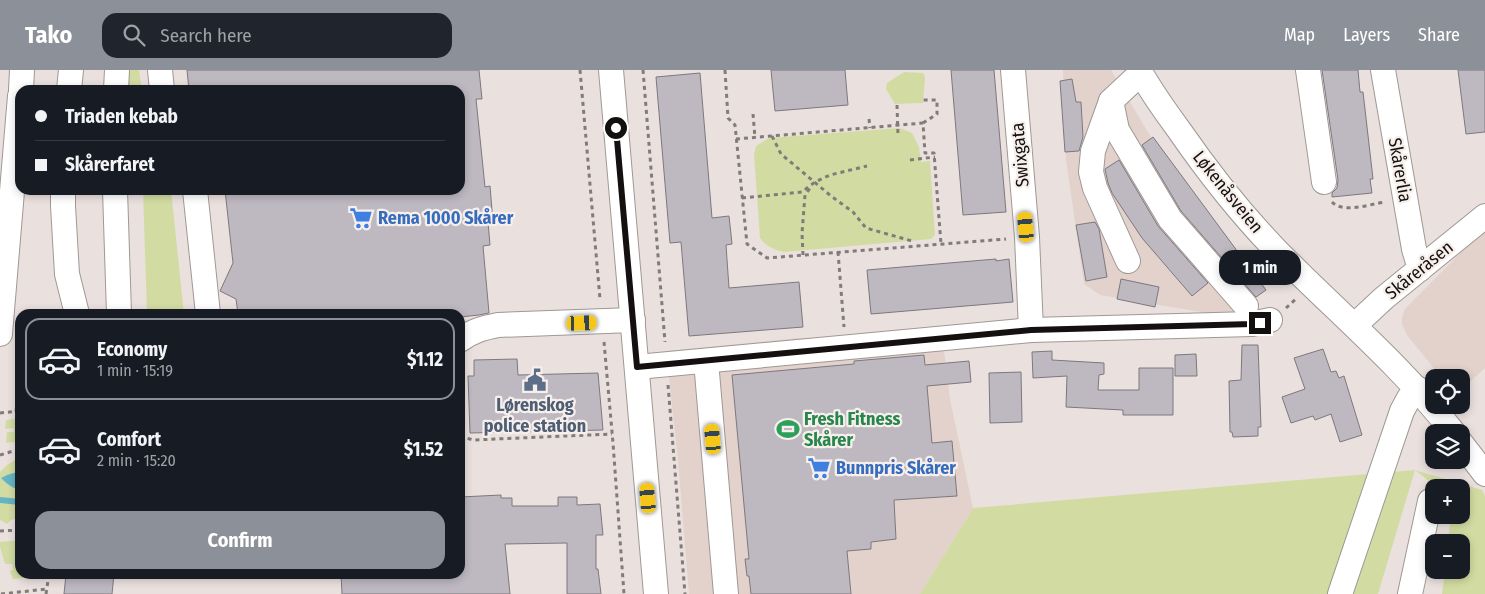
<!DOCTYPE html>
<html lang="en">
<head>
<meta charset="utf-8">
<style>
	body { margin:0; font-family:"Fira Sans Condensed",sans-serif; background:#20242c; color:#f1f3f6; height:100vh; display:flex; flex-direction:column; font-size:19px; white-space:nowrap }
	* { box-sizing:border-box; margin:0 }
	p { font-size:16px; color:#9ea1a6 }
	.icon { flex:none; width:28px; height:28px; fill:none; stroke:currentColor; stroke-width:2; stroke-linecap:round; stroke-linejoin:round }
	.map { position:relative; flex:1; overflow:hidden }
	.details { position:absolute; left:15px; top:239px; width:450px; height:270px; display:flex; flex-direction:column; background:#171b24; border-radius:15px; box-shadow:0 2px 8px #0003 }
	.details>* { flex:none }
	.banner { position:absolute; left:15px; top:15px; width:450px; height:110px; border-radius:15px; box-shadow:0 2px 8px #0003; display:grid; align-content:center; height:110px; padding:0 20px; background:#171b24 }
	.buttons { position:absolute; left:1425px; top:299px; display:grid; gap:10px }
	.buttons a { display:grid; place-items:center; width:45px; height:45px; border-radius:10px; background:#171b24; box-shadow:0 2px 8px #0003; font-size:25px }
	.end { position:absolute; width:22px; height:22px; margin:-11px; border:6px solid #13100f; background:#fff; box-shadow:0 0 0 2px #fff }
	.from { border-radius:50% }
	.bubble { position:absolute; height:35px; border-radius:15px; background:#171b24; box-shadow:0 2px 8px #0003; font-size:16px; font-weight:700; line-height:35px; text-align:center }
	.car { position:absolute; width:15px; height:30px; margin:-15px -8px; border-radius:6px; box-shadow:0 0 4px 1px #0007; background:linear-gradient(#f5c518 24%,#345 0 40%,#f5c518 0 76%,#345 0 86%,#f5c518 0) }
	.banner b { display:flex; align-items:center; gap:18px; height:48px; font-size:19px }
	.banner b+b { border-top:1px solid #363941 }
	.banner i { width:12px; height:12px; background:#f1f3f6 }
	ul { padding:9px 0 0; list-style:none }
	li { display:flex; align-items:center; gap:15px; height:82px; margin:0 10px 8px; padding:0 10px; border:2px solid transparent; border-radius:15px }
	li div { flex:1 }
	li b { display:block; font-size:19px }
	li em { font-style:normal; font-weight:700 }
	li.current { border-color:#8c9099 }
	li>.icon { width:45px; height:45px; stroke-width:1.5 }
	.button { display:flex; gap:10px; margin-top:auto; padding:10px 20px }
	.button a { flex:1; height:58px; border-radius:15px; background:#8c9099; color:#fff; font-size:20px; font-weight:700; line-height:58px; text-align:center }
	header { display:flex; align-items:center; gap:30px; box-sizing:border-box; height:70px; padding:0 25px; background:#8c9099; color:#fff }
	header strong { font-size:24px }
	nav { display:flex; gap:28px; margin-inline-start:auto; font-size:18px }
	.search { width:350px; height:45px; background:#20242c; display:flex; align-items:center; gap:12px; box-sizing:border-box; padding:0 18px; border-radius:15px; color:#9ea1a6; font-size:19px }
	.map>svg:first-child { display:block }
	.built { fill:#e2d2cb }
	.green { fill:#d2dca2 }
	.water { fill:#65b4c5 }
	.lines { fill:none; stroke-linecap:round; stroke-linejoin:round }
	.stream { stroke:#65b4c5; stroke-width:6 }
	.building { fill:#beb9c0; stroke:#7d787e }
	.minor-casing { stroke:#9f9894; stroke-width:26 }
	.path { stroke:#817b79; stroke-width:3; stroke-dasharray:4 4; stroke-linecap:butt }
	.minor { stroke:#fff; stroke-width:24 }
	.route { stroke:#13100f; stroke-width:6 }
	.labels { text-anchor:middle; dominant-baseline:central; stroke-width:4.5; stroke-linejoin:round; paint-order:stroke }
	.street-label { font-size:18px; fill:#13100f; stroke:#f7efeb }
	.shop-label { font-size:18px; font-weight:bold; fill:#366cbe; stroke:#f7efeb; text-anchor:start }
	.service-label { font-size:18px; font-weight:bold; fill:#4e5e75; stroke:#f7efeb }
	.leisure-label { font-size:18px; font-weight:bold; fill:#27864d; stroke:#f7efeb; text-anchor:start }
</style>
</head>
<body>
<header>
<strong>Tako</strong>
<div class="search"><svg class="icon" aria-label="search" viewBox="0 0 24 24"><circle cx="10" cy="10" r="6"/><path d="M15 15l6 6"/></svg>Search here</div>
<nav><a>Map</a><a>Layers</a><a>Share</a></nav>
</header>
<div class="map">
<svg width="1485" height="524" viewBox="0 0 1485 524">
	<rect width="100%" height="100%" fill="#eae1de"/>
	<g class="built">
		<path d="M 1063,0 L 1111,0 L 1152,69 L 1266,220 L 1236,244 L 1219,245 L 1100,225 L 1084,214 L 1066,90 Z"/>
		<path d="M 1485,158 L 1485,298 L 1461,320 L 1461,308 L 1441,307 L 1407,265 L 1402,254 L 1402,247 L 1405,239 Z"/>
		<path d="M 799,268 L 943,273 L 950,329 L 973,438 L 920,524 L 689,524 L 678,390 L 666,281 Z"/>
	</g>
	<g class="green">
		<path d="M 127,0 L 139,0 L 142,20 L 127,20 Z"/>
		<path d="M 904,2 L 923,3 L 925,7 L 923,33 L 895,34 L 886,19 L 887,13 Z"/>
		<path d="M 900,58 L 912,63 L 919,77 L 921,92 L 930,91 L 935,165 L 931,169 L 784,182 C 774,180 766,176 760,168 L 754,85 L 756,76 L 769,68 Z"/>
		<path d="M 143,120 L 171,120 L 184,244 L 147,244 Z"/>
		<path d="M 20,348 L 20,371 L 6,373 L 7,362 L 14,362 L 14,358 L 5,359 L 6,350 Z"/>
		<path d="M 20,387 L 20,401 L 15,402 L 1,408 C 7,414 12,418 20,420 L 20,447 L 11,450 L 7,454 L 0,450 L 0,402 L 7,395 Z"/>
		<path d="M 1415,400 L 1378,524 L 920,524 L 973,438 L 1415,400 L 1482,420 L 1485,426 L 1485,524 L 1442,524 L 1445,500 L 1461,500 L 1461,472 L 1448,472 L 1451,445 L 1461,445 L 1461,418 L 1436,417 Z"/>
		<path d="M 20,470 L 20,504 L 41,504 L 41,506 L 13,509 L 10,501 L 13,500 L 12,494 L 5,494 L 0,477 L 0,472 Z"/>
	</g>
	<path class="water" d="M 20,401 L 20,420 C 12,418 7,414 1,408 L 7,405 Z"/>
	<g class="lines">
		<path class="stream" d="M 0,430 L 20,432"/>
	</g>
	<g class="building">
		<path d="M 187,0 L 479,0 L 482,29 L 476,29 L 485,117 L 490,116 L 493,152 L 488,152 L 490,175 L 483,176 L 489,243 L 479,245 L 460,247 L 460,244 L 238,244 L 236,229 L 220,221 L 233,193 L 225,120 L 460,120 L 460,20 L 189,20 Z"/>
		<path d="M 771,0 L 845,0 L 848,35 L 775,41 Z"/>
		<path d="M 951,0 L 994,0 L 1006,142 L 963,145 Z"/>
		<path d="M 1322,0 L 1358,0 L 1360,22 L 1363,22 L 1373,109 L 1370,109 L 1372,123 L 1332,127 L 1332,123 L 1337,118 L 1338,110 Z"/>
		<path d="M 1458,0 L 1485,0 L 1485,62 L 1466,64 Z"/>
		<path d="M 700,3 L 712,148 L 729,146 L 732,174 L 726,175 L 729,218 L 799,212 L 803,257 L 689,266 L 681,172 L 670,173 L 656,7 Z"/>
		<path d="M 1072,9 L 1076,32 L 1081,32 L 1083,67 L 1079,81 L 1065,82 L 1060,11 Z"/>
		<path d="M 1153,67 L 1266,220 L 1256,227 L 1181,141 L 1142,75 Z"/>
		<path d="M 1119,90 L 1158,156 L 1208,213 L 1192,226 L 1142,168 L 1112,123 L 1108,113 L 1105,99 Z"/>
		<path d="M 1095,152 L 1099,159 L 1107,207 L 1086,211 L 1076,155 Z"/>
		<path d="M 996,189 L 996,191 L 1009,189 L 1013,232 L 871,244 L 867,200 Z"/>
		<path d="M 1121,209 L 1159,217 L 1155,237 L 1117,229 Z"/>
		<path d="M 1242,275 L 1258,275 L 1261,357 L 1258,357 L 1258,366 L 1233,367 L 1232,362 L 1230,362 L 1229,311 L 1241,310 Z"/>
		<path d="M 1323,279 L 1331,302 L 1336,301 L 1339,308 L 1344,306 L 1362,365 L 1340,372 L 1331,344 L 1315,350 L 1313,346 L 1291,353 L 1282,327 L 1305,319 L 1294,288 Z"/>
		<path d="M 1052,281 L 1052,290 L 1104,293 L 1104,304 L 1099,305 L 1098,320 L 1139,320 L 1139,298 L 1173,298 L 1173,345 L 1123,345 L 1123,340 L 1066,337 L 1067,306 L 1033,308 L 1032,282 Z"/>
		<path d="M 1196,284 L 1197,306 L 1175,306 L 1175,285 Z"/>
		<path d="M 924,285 L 925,295 L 969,291 L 971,312 L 927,316 L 932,373 L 952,371 L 957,426 L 894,430 L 896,469 L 871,472 L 871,479 L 847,481 L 851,524 L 751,524 L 749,506 L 747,506 L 745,489 L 749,489 L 732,305 L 854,294 L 854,291 Z"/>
		<path d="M 517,289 L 518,305 L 598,303 L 603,360 L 470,363 L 468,306 L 474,306 L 474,290 Z"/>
		<path d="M 1021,302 L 1022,352 L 990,353 L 989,303 Z"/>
		<path d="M 501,425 L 501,428 L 512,428 L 512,436 L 558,436 L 558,427 L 577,427 L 577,435 L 600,434 L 603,465 L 596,465 L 596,499 L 598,499 L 601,524 L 567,524 L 567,473 L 505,474 L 510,524 L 342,524 L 341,504 L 460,504 L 460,427 Z"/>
		<path d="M 66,504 L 114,504 L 112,524 L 64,524 Z"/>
	</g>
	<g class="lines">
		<defs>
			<g id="minor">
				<path d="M 160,0 L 162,20"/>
				<path d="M 611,0 L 656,524"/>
				<path d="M 1013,0 L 1027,167 L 1031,260"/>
				<path d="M 1139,0 C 1151,21 1165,41 1179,60 C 1208,102 1241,144 1277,181 C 1336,241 1401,295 1453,362"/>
				<path d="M 1308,0 L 1324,112"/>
				<path d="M 1383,0 L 1414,179 L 1420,199"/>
				<path d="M 1141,3 L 1111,31 L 1117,60 L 1170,149 L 1246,236"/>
				<path d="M 21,20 L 22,0"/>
				<path d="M 69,20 L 71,0"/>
				<path d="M 116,20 L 117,0"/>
				<path d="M 1111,31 L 1093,81 L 1091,102 L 1095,118 L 1128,191"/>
				<path d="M 63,120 L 63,136 L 67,204 L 77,244"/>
				<path d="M 115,120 L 119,244"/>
				<path d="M 195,120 L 208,244"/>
				<path d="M 1355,255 L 1384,228 L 1485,146"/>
				<path d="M 0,264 L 20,26"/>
				<path d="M 460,270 C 472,261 483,258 498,255 L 633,250"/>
				<path d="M 706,291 L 726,524"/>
				<path d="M 637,297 L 1031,260 L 1252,254 L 1270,250"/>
				<path d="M 1461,373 L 1485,404"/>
				<path d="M 1340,524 L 1402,341 L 1409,328 L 1417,318"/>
				<path d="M 1410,524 L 1430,431"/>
			</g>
		</defs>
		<use href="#minor" class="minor-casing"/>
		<g class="path">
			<path d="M 580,0 L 600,229"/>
			<path d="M 643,0 L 665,272"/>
			<path d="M 725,0 L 728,48 L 735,55 L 747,174 L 767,188 L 1006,169"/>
			<path d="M 897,35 L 898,66"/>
			<path d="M 753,44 L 755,68"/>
			<path d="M 869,49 L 870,58"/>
			<path d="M 923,53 L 937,44 L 937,30 L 923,30"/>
			<path d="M 772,66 L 781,84 L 831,126 L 853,142 L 866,158 L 912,171"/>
			<path d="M 736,69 L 923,53 L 925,83 L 934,83 L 941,174"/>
			<path d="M 910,90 L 935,87"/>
			<path d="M 742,128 L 802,122 L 815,112 L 830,105 L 867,96"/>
			<path d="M 1332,132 C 1343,144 1370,134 1385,132"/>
			<path d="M 838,182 L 844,257"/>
			<path d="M 803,185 L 802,163 L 805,125 L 811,117"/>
			<path d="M 1286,238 L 1296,229"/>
			<path d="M 604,272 L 613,373 L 624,524"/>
			<path d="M 668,315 L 685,524"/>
			<path d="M 16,342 L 20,296"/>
			<path d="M 0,343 L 20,341"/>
			<path d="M 460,366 L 473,370 L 612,364"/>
			<path d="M 0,385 L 20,379"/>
			<path d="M 0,461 L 20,460"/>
			<path d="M 1,524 L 47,519"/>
			<path d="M 46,524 L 49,504"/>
		</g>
		<use href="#minor" class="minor"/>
	</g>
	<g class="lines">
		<path class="route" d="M 616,58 L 637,297 L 1031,260 L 1252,254 L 1260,253"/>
	</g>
	<defs>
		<symbol id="supermarket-bare" viewBox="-9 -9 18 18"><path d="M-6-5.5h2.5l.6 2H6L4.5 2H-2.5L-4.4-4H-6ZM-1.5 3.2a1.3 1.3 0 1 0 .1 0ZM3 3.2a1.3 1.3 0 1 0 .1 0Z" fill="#3f7fe0" stroke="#f7efeb" stroke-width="2.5" paint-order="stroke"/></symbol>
		<symbol id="civic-bare" viewBox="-9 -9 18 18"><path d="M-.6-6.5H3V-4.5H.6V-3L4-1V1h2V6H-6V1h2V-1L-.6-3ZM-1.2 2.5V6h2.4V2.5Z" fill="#5c6f8a" stroke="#f7efeb" stroke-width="2.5" paint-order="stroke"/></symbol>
		<symbol id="stadium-bare" viewBox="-9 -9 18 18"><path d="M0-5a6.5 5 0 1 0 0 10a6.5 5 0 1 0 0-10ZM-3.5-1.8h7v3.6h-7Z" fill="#2e9e5b" stroke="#f7efeb" stroke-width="2.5" paint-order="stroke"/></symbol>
	</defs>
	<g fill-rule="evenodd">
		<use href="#supermarket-bare" x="345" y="132" width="32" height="32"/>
		<use href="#civic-bare" x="519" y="294" width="32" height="32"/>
		<use href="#stadium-bare" x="772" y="343" width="32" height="32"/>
		<use href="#supermarket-bare" x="803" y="382" width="32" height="32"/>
	</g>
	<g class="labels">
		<g class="street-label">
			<text transform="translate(1020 85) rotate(-95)">Swixgata</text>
			<text transform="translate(1400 100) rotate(80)">Skårerlia</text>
			<text transform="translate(1228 122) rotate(51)">Løkenåsveien</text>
			<text transform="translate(1419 200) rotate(-39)">Skåreråsen</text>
		</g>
		<g class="shop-label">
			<text x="378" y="148">Rema 1000 Skårer</text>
			<text x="836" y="398">Bunnpris Skårer</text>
		</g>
		<g class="service-label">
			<text x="535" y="335">Lørenskog<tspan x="535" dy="21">police station</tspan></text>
		</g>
		<g class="leisure-label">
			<text x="804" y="349">Fresh Fitness<tspan x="804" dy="21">Skårer</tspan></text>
		</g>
	</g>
</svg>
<div class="buttons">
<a><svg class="icon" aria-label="locate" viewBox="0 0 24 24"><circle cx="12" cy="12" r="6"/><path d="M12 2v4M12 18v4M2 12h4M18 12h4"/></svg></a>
<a><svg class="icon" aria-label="layers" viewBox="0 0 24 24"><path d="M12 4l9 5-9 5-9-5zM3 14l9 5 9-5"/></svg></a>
<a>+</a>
<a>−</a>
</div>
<i class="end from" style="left:616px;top:58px"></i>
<i class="end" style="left:1260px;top:253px"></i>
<div class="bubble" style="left:1219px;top:180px;width:82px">1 min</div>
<i class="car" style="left:1026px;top:157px;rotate:355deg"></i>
<i class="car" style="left:582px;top:253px;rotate:88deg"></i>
<i class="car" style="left:713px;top:369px;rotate:355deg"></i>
<i class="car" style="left:648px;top:428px;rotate:355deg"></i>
<div class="banner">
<b><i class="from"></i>Triaden kebab</b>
<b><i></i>Skårerfaret</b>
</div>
<section class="details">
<ul>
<li class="current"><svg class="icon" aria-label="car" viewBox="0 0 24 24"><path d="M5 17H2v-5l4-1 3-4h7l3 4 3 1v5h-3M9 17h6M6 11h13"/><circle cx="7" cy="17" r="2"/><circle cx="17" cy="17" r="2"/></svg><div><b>Economy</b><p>1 min · 15:19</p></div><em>$1.12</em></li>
<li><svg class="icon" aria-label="car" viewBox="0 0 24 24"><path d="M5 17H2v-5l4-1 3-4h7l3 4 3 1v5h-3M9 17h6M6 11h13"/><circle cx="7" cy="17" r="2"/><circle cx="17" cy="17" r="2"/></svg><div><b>Comfort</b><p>2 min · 15:20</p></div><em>$1.52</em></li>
</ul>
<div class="button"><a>Confirm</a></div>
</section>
</div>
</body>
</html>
